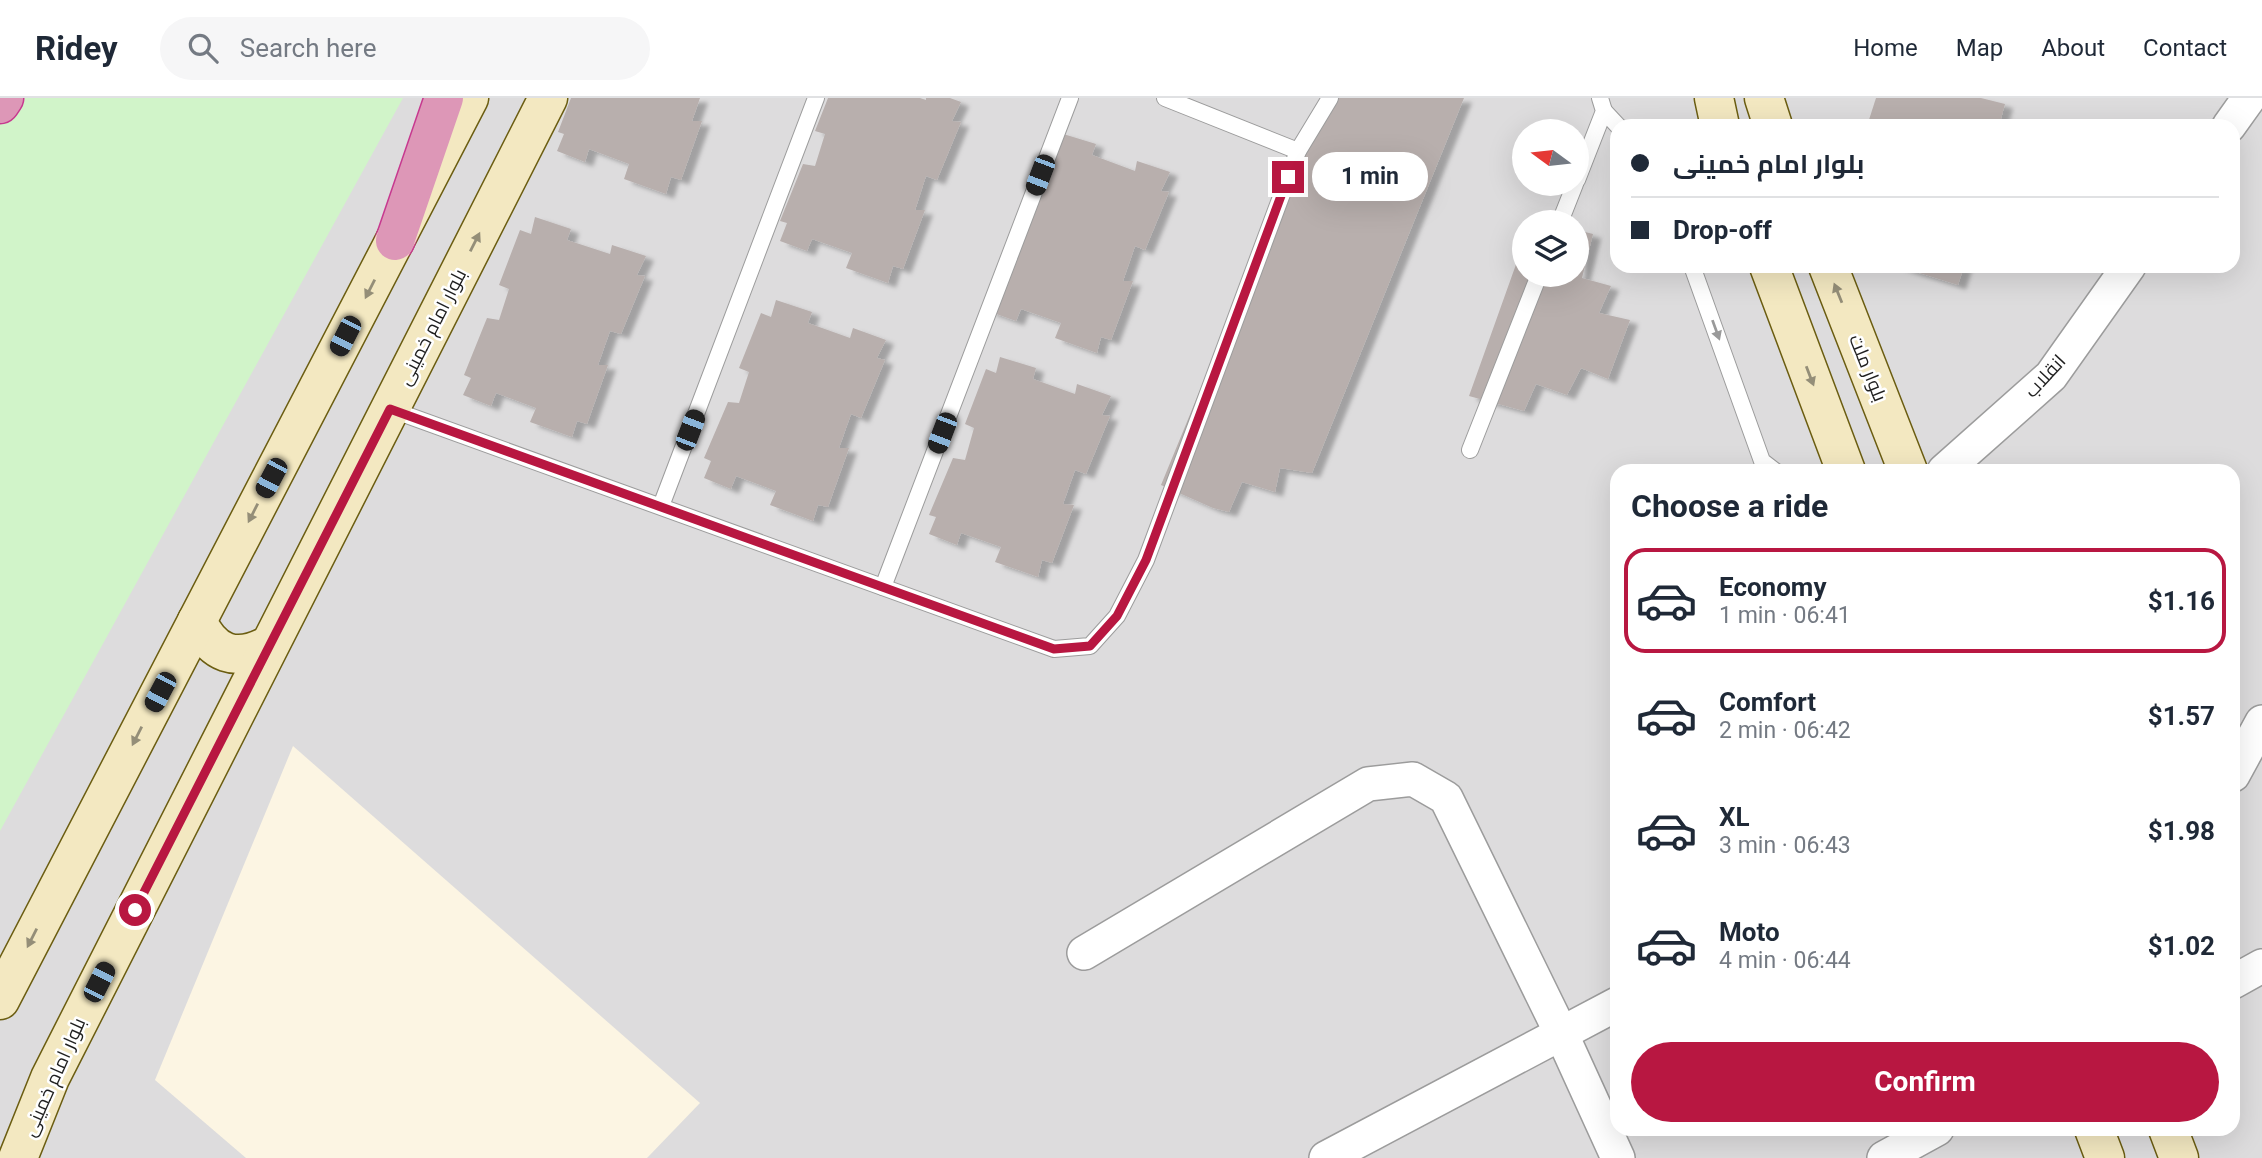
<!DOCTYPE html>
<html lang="en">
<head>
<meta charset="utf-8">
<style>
	body { margin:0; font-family:Roboto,Cairo,sans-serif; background:#f6f6f7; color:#1f2937; height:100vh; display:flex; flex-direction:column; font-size:26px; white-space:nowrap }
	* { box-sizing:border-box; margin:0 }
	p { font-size:23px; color:#747a83 }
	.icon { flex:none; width:38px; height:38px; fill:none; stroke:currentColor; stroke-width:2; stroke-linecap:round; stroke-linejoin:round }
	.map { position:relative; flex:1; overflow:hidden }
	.details { position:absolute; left:1610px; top:366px; width:630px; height:672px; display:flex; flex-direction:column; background:#fff; border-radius:21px; box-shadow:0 7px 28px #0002 }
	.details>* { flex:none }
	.guide { position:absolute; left:1610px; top:21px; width:630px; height:154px; border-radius:21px; box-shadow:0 7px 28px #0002; display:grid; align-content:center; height:154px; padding:0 21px; background:#fff }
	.needle { width:46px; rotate:285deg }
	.controls { position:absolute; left:1512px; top:21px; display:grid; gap:14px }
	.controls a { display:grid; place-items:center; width:77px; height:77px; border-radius:50%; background:#fff; box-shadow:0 7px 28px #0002; font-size:35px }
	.end { position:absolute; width:32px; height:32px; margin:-16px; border:9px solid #b81741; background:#fff; box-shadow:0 0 0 4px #fff }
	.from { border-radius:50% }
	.bubble { position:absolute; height:49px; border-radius:24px; background:#fff; box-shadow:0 7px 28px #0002; font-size:23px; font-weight:700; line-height:49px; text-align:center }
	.car { position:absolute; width:21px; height:42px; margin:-21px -10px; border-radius:9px; box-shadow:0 0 5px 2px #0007; background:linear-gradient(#222 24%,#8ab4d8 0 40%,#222 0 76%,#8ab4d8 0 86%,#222 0) }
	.guide b { display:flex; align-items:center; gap:24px; height:66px; font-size:26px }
	.guide b+b { border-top:2px solid #e0e1e3 }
	.guide i { width:18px; height:18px; background:#1f2937 }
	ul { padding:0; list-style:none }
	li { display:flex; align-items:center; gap:21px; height:105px; margin:0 14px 10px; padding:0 7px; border:4px solid transparent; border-radius:21px }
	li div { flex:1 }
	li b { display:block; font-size:26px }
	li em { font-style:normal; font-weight:700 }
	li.active { border-color:#b81741 }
	li>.icon { width:63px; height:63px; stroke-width:1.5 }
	h2 { padding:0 21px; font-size:32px; line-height:84px }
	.button { display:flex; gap:14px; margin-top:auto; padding:14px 21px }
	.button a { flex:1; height:80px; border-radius:42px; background:#b81741; color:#fff; font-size:28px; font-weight:700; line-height:80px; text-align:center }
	header { display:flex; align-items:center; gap:42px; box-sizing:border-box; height:98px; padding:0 35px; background:#fff; border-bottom:2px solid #e0e1e3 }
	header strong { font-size:33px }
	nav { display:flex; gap:38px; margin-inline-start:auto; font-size:24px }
	.search { width:490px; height:63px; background:#f6f6f7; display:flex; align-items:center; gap:18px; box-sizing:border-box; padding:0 24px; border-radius:38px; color:#747a83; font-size:26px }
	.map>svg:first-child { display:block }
	.residential { fill:#dddcdd; fill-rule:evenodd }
	.education { fill:#fcf5e3 }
	.park { fill:#d1f4c9 }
	.building { fill:#b8afad; filter:url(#shadow) }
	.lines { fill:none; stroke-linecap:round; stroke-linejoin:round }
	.lane-casing { stroke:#9c9c9c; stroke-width:18 }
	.street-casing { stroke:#9c9c9c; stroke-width:36 }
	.secondary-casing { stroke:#6b5d11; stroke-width:41 }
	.highway-casing { stroke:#c7398f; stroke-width:41 }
	.lane { stroke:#fff; stroke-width:16 }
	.street { stroke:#fff; stroke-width:33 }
	.secondary { stroke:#f3e8c1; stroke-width:38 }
	.highway { stroke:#dd97b7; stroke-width:38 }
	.oneway { fill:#948e78 }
	.oneway2 { fill:#9a9a9a }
	.route { stroke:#b81741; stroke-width:9 }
	.labels { text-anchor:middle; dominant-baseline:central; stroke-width:5; stroke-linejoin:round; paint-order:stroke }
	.street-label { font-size:19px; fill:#1f1f1f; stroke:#fff }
</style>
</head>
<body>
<header>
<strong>Ridey</strong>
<div class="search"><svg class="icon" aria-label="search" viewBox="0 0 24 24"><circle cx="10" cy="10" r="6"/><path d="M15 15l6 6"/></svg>Search here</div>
<nav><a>Home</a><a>Map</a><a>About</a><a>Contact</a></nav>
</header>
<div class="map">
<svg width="2262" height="1060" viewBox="0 0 2262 1060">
	<defs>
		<filter id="shadow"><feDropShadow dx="8" dy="4.5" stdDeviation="2" flood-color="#0004"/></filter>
	</defs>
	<rect width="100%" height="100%" fill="#efeae7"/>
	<path class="residential" d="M 0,0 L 2262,0 L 2262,1060 L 0,1060 ZM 1617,28 L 2233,28 L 2233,168 L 1617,168 ZM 1524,33 L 1577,33 L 1577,86 L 1524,86 ZM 1524,124 L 1577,124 L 1577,177 L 1524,177 ZM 1617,373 L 2233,373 L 2233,1031 L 1617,1031 Z"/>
	<path class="education" d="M 293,648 L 700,1005 L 647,1060 L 246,1060 L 155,982 Z"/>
	<path class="park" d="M 0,0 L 403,0 L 0,733 Z"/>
	<g class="building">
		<path d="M 571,0 L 700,0 L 692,23 L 702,23 L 681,82 L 671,79 L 666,96 L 624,81 L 629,66 L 589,51 L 585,64 L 557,53 L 564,36 L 558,34 Z"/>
		<path d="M 828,0 L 920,0 L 926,2 L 926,0 L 950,0 L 961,4 L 952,23 L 961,24 L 937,82 L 926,78 L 915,112 L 925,112 L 903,171 L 893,168 L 888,185 L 846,170 L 852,155 L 812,141 L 807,153 L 780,143 L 787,125 L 780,123 L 803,66 L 815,68 L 825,36 L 815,33 Z"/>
		<path d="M 1320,0 L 1464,0 L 1312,375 L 1280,370 L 1275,394 L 1242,384 L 1229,414 L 1213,410 L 1161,387 Z"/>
		<path d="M 1876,0 L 1981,0 L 2005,6 L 1999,28 L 1867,28 Z"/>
		<path d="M 1060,35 L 1096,46 L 1092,57 L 1135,73 L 1137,63 L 1170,74 L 1161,93 L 1169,94 L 1145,152 L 1135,148 L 1123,183 L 1133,183 L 1111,242 L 1101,239 L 1097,255 L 1055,240 L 1061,225 L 1021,211 L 1016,223 L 988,213 Z"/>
		<path d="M 535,119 L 571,131 L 567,142 L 610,156 L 612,147 L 646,158 L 637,177 L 645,178 L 621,236 L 610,233 L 598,267 L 608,267 L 587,326 L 577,323 L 572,339 L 530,324 L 536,310 L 496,295 L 491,308 L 463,297 L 471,280 L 464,277 L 487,220 L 499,222 L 509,191 L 499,187 L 520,132 L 531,136 Z"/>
		<path d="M 1577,132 L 1593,136 L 1582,180 L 1611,188 L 1599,215 L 1630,222 L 1608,281 L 1581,270 L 1567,297 L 1536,286 L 1524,313 L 1469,298 L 1524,144 L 1524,177 L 1577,177 Z"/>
		<path d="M 1897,168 L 1964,168 L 1958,187 Z"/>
		<path d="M 776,202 L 812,214 L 808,225 L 850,240 L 853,230 L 886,242 L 877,260 L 885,262 L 861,320 L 851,316 L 839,350 L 849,350 L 828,409 L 818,407 L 813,423 L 770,407 L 776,393 L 736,378 L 731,391 L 704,380 L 711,363 L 704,360 L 728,304 L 739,305 L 749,274 L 739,270 L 761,215 L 771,219 Z"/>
		<path d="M 1000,259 L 1036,270 L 1033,281 L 1075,296 L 1077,286 L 1111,298 L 1102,317 L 1110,318 L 1086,376 L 1075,372 L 1063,406 L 1074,407 L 1052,465 L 1042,462 L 1038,479 L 995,464 L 1001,449 L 961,435 L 957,447 L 929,436 L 936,419 L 929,417 L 953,360 L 965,362 L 974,330 L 965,326 L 986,271 L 996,275 Z"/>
	</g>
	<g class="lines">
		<defs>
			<g id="lane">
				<path d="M 1165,0 L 1298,53"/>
				<path d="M 1604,13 L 1618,28"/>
				<path d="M 1577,82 L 1604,13 L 1600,0"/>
				<path d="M 1560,124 L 1575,86"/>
				<path d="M 1692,168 L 1762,363 L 1775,373"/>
				<path d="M 390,311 L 1054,551 L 1090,548 L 1117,518 L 1146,462 L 1298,53 L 1330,0"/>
				<path d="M 1470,352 L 1539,177"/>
				<path d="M 661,408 L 816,0"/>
				<path d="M 883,489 L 1070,0"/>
			</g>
			<g id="street">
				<path d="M 2229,28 L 2249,0"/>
				<path d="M 1944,373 L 2051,278 L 2129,168"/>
				<path d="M 2233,677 L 2262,624"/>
				<path d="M 1084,855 L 1368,686 L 1413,681 L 1446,700 L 1561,935 L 1618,1060"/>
				<path d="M 2233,884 L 2262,868"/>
				<path d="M 1326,1060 L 1617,906"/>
				<path d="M 1884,1060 L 1937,1031"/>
			</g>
			<g id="secondary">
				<path d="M 1714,0 L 1720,28"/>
				<path d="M 1764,0 L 1773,28"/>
				<path d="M 1769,168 L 1846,373"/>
				<path d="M 1828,168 L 1908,373"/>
				<path d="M 197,523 C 213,556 235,565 269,547"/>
				<path d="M 0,902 L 469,0"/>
				<path d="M 2094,1031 L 2105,1060"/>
				<path d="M 2168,1031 L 2179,1060"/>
				<path d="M 18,1060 L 50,980 L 548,0"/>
			</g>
			<g id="highway">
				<path d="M 0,6 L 4,0"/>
				<path d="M 395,143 L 444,0"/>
			</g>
		</defs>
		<use href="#lane" class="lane-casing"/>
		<use href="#street" class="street-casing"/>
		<use href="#secondary" class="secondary-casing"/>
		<use href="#highway" class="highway-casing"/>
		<use href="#lane" class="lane"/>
		<use href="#street" class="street"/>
		<use href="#secondary" class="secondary"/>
		<use href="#highway" class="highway"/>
	</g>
	<defs><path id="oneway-solid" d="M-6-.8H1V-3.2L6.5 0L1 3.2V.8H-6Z" transform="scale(1.75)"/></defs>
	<g class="oneway">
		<use href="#oneway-solid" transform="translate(475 144) rotate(-63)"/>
		<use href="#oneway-solid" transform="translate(370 191) rotate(117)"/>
		<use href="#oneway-solid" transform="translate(1838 195) rotate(-112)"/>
		<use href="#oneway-solid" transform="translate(1810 278) rotate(69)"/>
		<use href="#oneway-solid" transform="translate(253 415) rotate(117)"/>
		<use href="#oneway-solid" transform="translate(137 638) rotate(117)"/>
		<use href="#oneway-solid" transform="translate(32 840) rotate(117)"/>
	</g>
	<use class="oneway2" href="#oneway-solid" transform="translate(1716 232) rotate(70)"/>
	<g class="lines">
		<path class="route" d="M 135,812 L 390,311 L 1054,551 L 1090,548 L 1117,518 L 1146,462 L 1288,79"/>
	</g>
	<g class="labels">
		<g class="street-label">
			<text transform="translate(432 229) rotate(-63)">بلوار امام خمینی</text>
			<text transform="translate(1868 270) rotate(68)">بلوار ملت</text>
			<text transform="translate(2045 278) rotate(-47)">انقلاب</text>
			<text transform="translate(54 979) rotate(-66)">بلوار امام خمینی</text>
		</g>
	</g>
</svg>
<div class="controls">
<a><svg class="needle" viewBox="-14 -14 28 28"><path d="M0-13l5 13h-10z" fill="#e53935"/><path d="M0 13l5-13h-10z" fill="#747a83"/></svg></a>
<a><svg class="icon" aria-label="layers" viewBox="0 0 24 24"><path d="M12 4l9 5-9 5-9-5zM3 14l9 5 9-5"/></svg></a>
</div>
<i class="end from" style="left:135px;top:812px"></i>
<i class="end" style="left:1288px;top:79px"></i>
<div class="bubble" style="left:1312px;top:54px;width:116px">1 min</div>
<i class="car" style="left:1040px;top:77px;rotate:201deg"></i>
<i class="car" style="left:345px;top:238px;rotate:207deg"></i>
<i class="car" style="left:690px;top:332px;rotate:21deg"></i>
<i class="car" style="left:942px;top:335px;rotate:201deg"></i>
<i class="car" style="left:271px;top:380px;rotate:208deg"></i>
<i class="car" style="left:160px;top:594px;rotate:208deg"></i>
<i class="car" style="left:99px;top:884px;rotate:27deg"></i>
<div class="guide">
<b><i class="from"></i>بلوار امام خمینی</b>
<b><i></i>Drop-off</b>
</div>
<section class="details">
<h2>Choose a ride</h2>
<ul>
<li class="active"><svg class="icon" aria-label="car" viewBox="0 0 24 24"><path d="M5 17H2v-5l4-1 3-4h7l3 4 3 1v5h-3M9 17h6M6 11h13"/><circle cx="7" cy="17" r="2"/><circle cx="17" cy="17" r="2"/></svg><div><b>Economy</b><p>1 min · 06:41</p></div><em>$1.16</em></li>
<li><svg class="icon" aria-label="car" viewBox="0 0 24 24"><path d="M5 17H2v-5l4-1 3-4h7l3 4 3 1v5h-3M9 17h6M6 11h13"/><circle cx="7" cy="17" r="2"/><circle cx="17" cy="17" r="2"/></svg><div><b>Comfort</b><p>2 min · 06:42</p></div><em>$1.57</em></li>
<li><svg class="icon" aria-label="car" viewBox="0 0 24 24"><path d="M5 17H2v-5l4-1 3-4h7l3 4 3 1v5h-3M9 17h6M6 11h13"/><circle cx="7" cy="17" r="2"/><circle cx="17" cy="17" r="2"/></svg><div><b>XL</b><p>3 min · 06:43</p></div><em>$1.98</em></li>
<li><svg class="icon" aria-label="car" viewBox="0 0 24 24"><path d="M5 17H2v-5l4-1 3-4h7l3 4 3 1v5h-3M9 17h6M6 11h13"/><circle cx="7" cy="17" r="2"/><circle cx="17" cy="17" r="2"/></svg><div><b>Moto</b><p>4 min · 06:44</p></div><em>$1.02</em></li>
</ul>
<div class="button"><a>Confirm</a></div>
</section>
</div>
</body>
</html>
